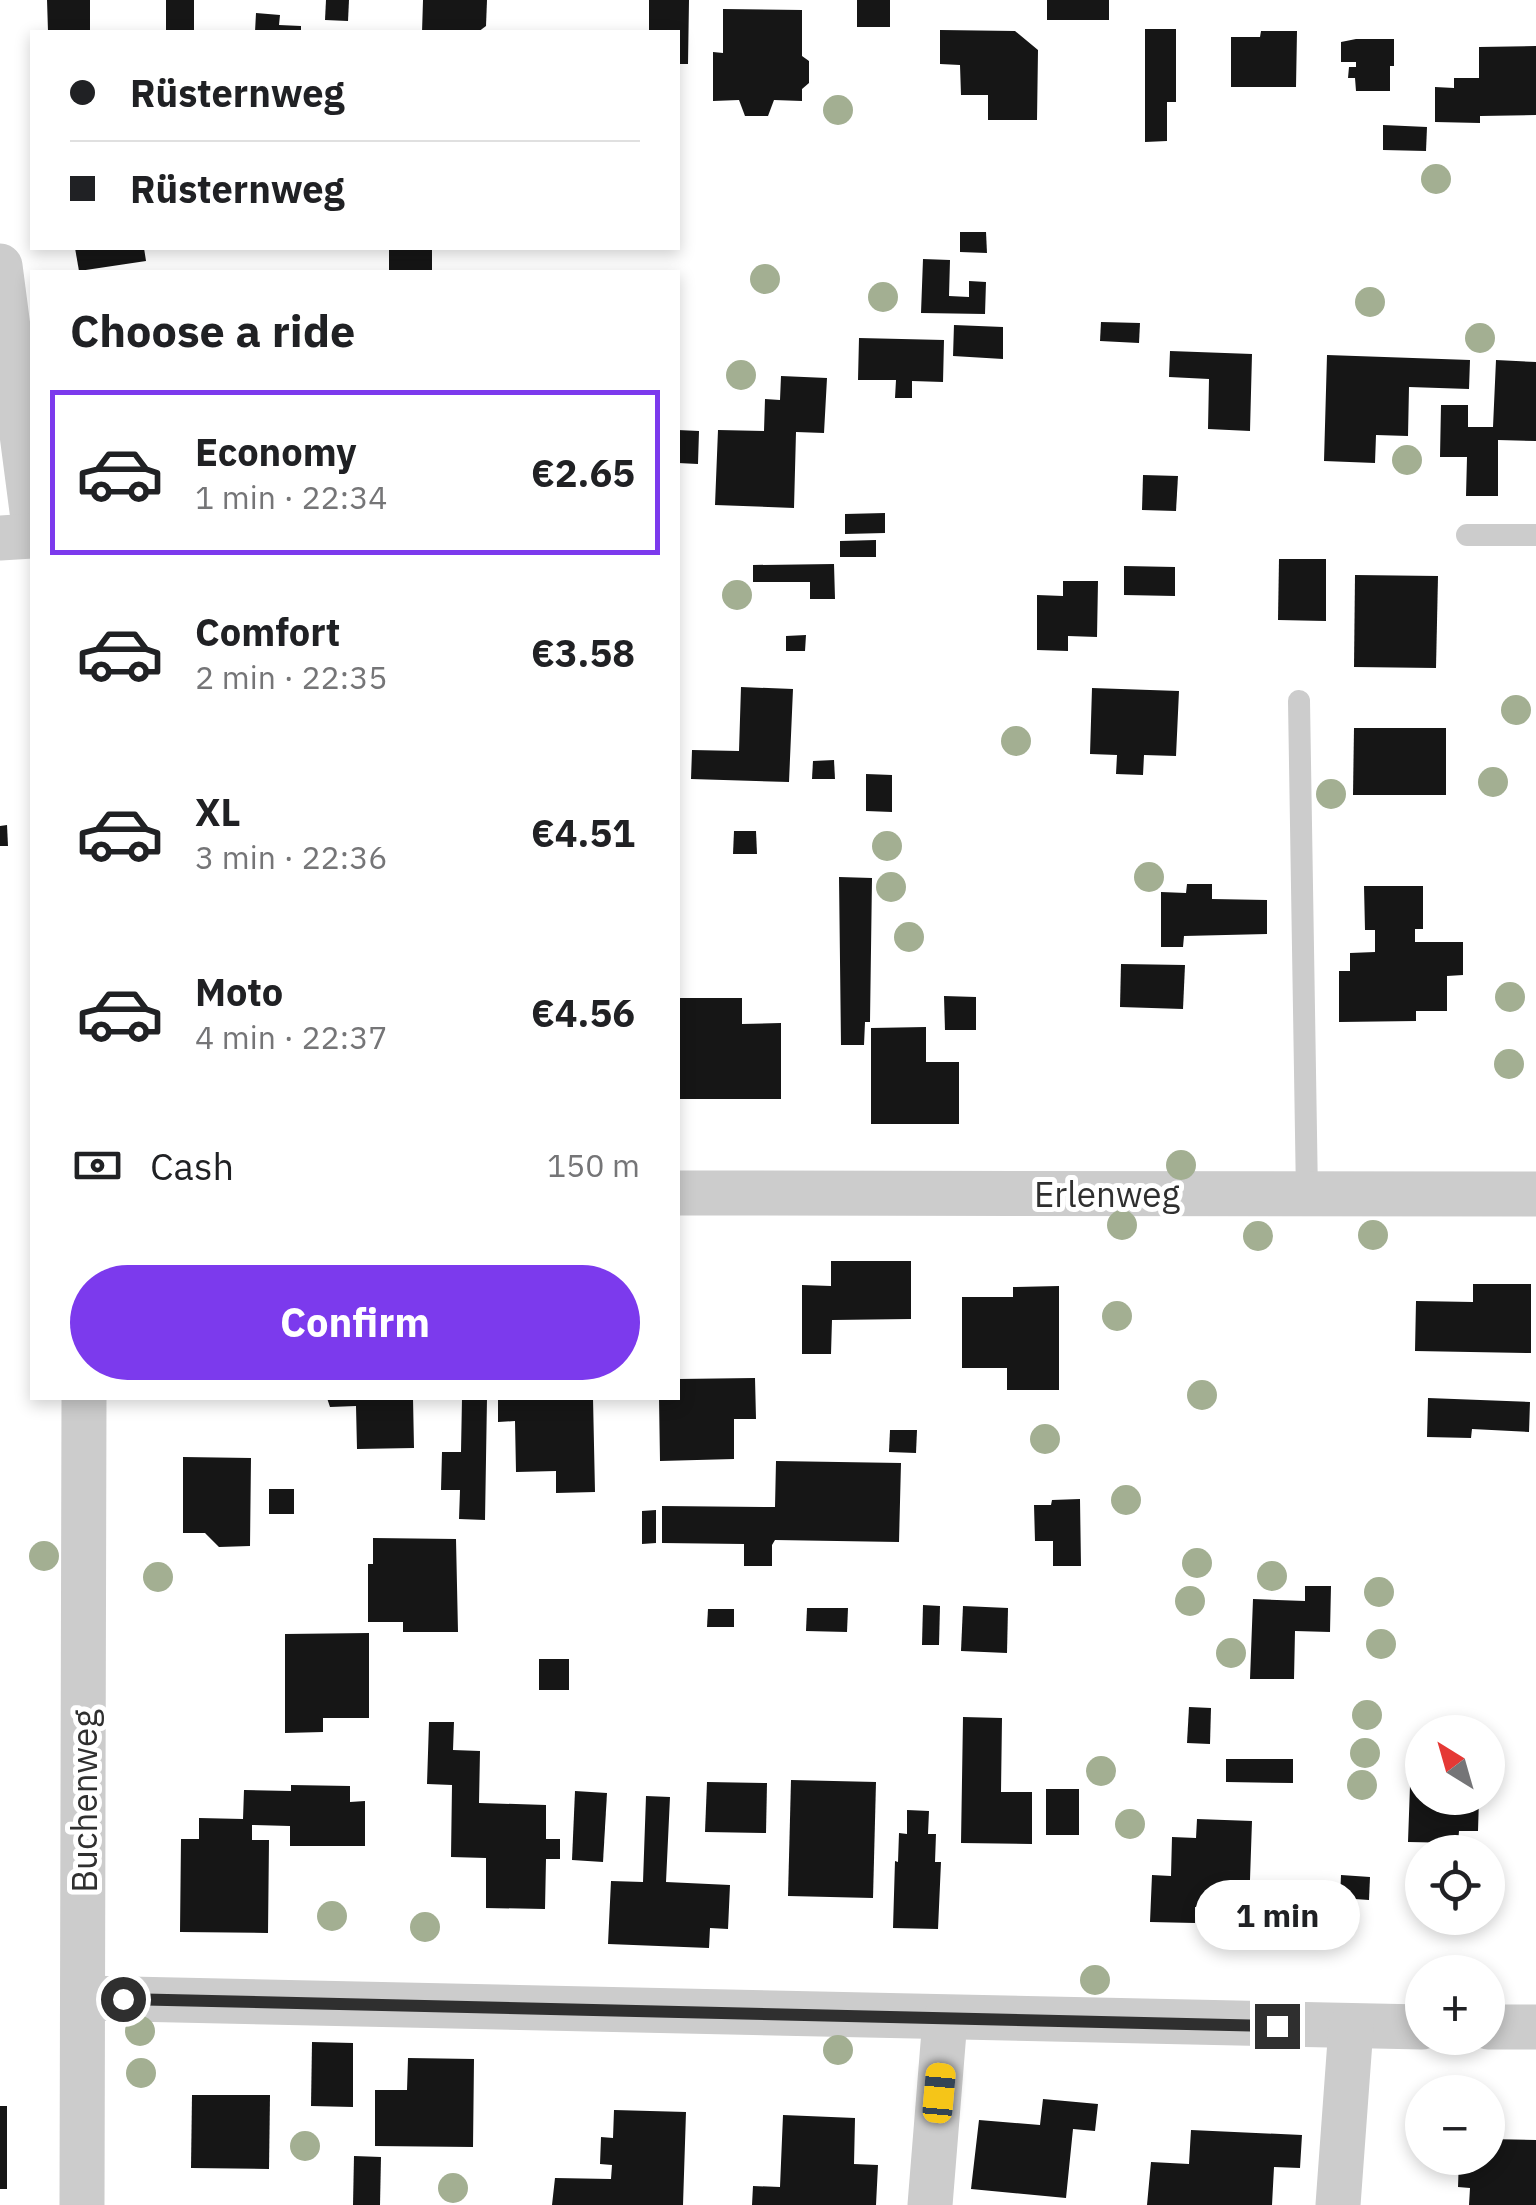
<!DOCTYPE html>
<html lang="en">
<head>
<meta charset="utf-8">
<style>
	body { margin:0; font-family:"IBM Plex Sans",sans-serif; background:#f2f2f2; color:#202124; height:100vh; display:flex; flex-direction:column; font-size:38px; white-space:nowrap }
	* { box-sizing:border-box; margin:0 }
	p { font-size:32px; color:#757577 }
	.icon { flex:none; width:55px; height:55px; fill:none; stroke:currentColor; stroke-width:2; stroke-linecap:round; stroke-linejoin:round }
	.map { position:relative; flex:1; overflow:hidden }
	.drawer { position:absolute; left:30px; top:270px; width:650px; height:1130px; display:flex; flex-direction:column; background:#fff; border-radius:0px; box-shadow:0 5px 15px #0003 }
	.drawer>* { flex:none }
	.top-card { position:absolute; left:30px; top:30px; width:650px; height:220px; border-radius:0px; box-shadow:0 5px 15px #0003; display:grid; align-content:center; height:220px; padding:0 40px; background:#fff }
	.needle { width:65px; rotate:323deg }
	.controls { position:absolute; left:1405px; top:1715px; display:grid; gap:20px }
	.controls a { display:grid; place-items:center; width:100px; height:100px; border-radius:50%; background:#fff; box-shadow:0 5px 15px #0003; font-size:50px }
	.end { position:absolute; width:45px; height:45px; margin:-22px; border:12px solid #2f2f2f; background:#fff; box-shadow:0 0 0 5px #fff }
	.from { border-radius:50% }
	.bubble { position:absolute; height:70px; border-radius:35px; background:#fff; box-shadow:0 5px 15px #0003; font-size:32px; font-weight:700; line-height:70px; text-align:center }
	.car { position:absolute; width:30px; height:60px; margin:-30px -15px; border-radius:12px; box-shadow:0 0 8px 2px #0007; background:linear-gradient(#f5c518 24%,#345 0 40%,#f5c518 0 76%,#345 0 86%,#f5c518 0) }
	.top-card b { display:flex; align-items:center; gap:35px; height:95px; font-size:38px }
	.top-card b+b { border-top:2px solid #e0e0e0 }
	.top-card i { width:25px; height:25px; background:#202124 }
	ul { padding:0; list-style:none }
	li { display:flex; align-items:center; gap:30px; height:165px; margin:0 20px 15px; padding:0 20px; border:5px solid transparent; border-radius:0px }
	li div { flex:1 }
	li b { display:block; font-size:38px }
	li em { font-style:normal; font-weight:700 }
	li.selected { border-color:#7c3aed }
	li>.icon { width:90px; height:90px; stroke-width:1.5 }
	h2 { padding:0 40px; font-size:45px; line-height:120px }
	.pay { display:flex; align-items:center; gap:25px; height:110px; padding:0 40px; font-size:38px }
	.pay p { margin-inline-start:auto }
	.primary-button { display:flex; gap:20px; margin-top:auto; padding:20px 40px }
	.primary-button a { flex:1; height:115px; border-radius:60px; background:#7c3aed; color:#fff; font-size:40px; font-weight:700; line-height:115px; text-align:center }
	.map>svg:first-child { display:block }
	.building { fill:#161616 }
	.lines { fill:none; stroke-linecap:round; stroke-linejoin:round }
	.lane { stroke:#ccc; stroke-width:22 }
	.street { stroke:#ccc; stroke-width:45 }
	.tree { fill:#a3af92 }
	.route { stroke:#2f2f2f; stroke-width:12 }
	.labels { text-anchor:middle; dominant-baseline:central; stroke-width:10; stroke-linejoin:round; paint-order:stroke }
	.street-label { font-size:35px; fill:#2f2f2f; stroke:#fff }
</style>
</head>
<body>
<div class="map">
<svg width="1536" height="2205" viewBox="0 0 1536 2205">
	<rect width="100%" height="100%" fill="#fff"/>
	<g class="building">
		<path d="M 47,0 L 90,0 L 90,32 L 48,32 Z"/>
		<rect x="166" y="0" width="28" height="32"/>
		<path d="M 326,0 L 349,0 L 348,21 L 325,20 Z"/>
		<path d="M 423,0 L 487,0 L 486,26 L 478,32 L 422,32 Z"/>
		<path d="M 649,0 L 689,0 L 688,64 L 678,64 L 678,32 L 649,32 Z"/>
		<rect x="857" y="0" width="33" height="27"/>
		<rect x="1047" y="0" width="62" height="20"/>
		<path d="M 723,9 L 802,10 L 802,56 L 809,61 L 809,83 L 802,89 L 802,101 L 774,100 L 768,116 L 745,116 L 739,100 L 713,101 L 713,52 L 723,53 Z"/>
		<path d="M 256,13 L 280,15 L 279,25 L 301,26 L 301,32 L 255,32 Z"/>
		<path d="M 1145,29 L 1176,29 L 1176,102 L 1167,102 L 1167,141 L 1145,142 Z"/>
		<path d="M 940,30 L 1015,31 L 1038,50 L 1037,120 L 988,120 L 988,95 L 961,95 L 960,65 L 940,64 Z"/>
		<path d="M 1261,31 L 1297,31 L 1296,87 L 1231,87 L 1231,37 L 1260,37 Z"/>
		<path d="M 1356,39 L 1394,39 L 1394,66 L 1390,66 L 1390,91 L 1356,91 L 1355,78 L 1348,78 L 1349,67 L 1356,67 L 1356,62 L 1341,62 L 1341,42 Z"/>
		<path d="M 1536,46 L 1536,115 L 1480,116 L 1480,123 L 1435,122 L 1435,87 L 1454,88 L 1454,78 L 1479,78 L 1479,47 Z"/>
		<path d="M 1383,125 L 1427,127 L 1426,151 L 1383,150 Z"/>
		<path d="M 960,232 L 986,232 L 987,253 L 960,252 Z"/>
		<path d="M 75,248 L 144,248 L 146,261 L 79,271 Z"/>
		<rect x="389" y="248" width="43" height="24"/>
		<path d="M 923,259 L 950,260 L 949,296 L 969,297 L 969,281 L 986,282 L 985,314 L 921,313 Z"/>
		<path d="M 1101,322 L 1140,323 L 1139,343 L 1100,341 Z"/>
		<path d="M 954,325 L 1003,327 L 1003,359 L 953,356 Z"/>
		<path d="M 859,338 L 944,340 L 943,382 L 912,381 L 912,398 L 895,398 L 896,380 L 858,380 Z"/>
		<path d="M 1170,351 L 1252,354 L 1250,431 L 1208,429 L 1209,379 L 1169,377 Z"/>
		<path d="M 1327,355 L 1470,360 L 1469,389 L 1409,387 L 1408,436 L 1376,435 L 1375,463 L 1324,461 Z"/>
		<path d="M 1496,360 L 1536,362 L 1536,441 L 1498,440 L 1498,496 L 1466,496 L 1467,457 L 1440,457 L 1441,405 L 1468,405 L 1468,427 L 1493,427 Z"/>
		<path d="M 781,376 L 827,378 L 824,433 L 796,432 L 794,508 L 715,505 L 718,430 L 764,431 L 765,399 L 780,400 Z"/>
		<path d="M 678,430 L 699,431 L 698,464 L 678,463 Z"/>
		<path d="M 1143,475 L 1178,476 L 1176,511 L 1142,510 Z"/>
		<path d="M 885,513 L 885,533 L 845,534 L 845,514 Z"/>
		<path d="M 876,540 L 876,557 L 840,557 L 840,541 Z"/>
		<path d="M 1279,559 L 1326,559 L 1326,621 L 1278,620 Z"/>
		<path d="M 834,564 L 835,599 L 810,599 L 810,582 L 753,582 L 753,565 Z"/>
		<path d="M 1124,566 L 1175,567 L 1175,596 L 1124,595 Z"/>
		<path d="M 1355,575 L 1438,576 L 1436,668 L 1354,667 Z"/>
		<path d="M 1063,581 L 1098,581 L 1097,637 L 1068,636 L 1068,651 L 1037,650 L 1037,595 L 1063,596 Z"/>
		<path d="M 806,635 L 805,651 L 786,651 L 786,636 Z"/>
		<path d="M 741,687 L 793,689 L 789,782 L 691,779 L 692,750 L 739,751 Z"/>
		<path d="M 1092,688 L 1179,691 L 1176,756 L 1144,755 L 1143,775 L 1116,774 L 1117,755 L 1090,754 Z"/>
		<path d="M 1354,728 L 1446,728 L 1446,795 L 1353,795 Z"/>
		<path d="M 834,760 L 835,779 L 812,779 L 813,761 Z"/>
		<path d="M 866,774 L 892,775 L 892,812 L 866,811 Z"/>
		<path d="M 7,825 L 8,846 L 0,846 L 0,826 Z"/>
		<path d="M 734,831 L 756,831 L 757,854 L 733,854 Z"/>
		<path d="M 839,877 L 872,878 L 870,1022 L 865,1022 L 864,1045 L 841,1045 Z"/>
		<path d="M 1187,884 L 1212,884 L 1212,899 L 1267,900 L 1267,934 L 1184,936 L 1183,947 L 1161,947 L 1161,892 L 1186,893 Z"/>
		<path d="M 1364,886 L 1423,886 L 1423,929 L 1415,929 L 1415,942 L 1463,942 L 1463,975 L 1447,976 L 1447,1011 L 1416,1011 L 1416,1021 L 1339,1022 L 1339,971 L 1350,971 L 1350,953 L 1375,952 L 1375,930 L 1365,930 Z"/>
		<path d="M 1121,964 L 1185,965 L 1183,1009 L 1120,1007 Z"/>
		<path d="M 944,996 L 976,997 L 976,1030 L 945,1030 Z"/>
		<path d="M 678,998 L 742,998 L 742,1024 L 781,1023 L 781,1099 L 678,1099 Z"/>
		<path d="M 926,1027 L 926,1062 L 959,1062 L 959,1124 L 871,1124 L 871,1028 Z"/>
		<path d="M 831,1261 L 911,1261 L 911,1319 L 832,1320 L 831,1354 L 802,1354 L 802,1285 L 831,1286 Z"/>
		<path d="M 1473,1284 L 1531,1284 L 1531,1353 L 1415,1351 L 1416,1301 L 1473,1302 Z"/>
		<path d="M 1059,1286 L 1059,1390 L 1007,1390 L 1007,1368 L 962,1368 L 962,1297 L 1013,1297 L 1013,1287 Z"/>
		<path d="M 755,1378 L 756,1419 L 734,1419 L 734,1459 L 660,1461 L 659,1398 L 678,1398 L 678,1379 Z"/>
		<path d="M 327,1398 L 413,1398 L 414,1448 L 357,1449 L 356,1406 L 330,1407 Z"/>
		<path d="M 462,1398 L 487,1398 L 485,1520 L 459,1519 L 460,1490 L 441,1490 L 442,1452 L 461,1452 Z"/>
		<path d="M 498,1398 L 593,1398 L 595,1492 L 556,1493 L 556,1471 L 516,1472 L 515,1421 L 498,1422 Z"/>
		<path d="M 1428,1398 L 1530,1402 L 1529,1432 L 1472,1429 L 1471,1438 L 1427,1437 Z"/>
		<path d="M 890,1430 L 917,1430 L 916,1453 L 889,1452 Z"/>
		<path d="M 183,1457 L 251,1458 L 250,1546 L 219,1547 L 205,1533 L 183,1533 Z"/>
		<path d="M 776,1461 L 901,1463 L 899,1542 L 775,1540 L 772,1545 L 772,1566 L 744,1566 L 744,1544 L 662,1543 L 662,1506 L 775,1507 Z"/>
		<rect x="269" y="1489" width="25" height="25"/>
		<path d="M 1080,1499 L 1081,1566 L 1053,1566 L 1053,1541 L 1035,1541 L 1034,1505 L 1051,1505 L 1052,1500 Z"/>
		<path d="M 656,1510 L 656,1543 L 642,1544 L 642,1511 Z"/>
		<path d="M 373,1538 L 456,1539 L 458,1632 L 403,1632 L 403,1622 L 368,1622 L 368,1564 L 373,1564 Z"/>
		<path d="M 1305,1586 L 1331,1586 L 1330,1632 L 1295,1631 L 1294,1679 L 1250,1679 L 1253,1599 L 1305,1601 Z"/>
		<path d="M 923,1605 L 940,1606 L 939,1645 L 922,1645 Z"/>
		<path d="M 963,1606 L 1008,1608 L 1007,1653 L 961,1651 Z"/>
		<path d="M 807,1608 L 848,1608 L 847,1632 L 806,1631 Z"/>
		<path d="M 708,1609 L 734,1609 L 734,1627 L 707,1627 Z"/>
		<path d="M 369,1633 L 369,1718 L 323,1718 L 323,1732 L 285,1733 L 285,1634 Z"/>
		<rect x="539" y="1659" width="30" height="31"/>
		<path d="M 1189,1707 L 1211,1708 L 1210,1744 L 1187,1743 Z"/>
		<path d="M 963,1717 L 1002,1718 L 1001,1792 L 1032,1792 L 1032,1844 L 961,1843 Z"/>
		<path d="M 429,1722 L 454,1722 L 453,1750 L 480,1751 L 479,1803 L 546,1805 L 546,1839 L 560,1839 L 560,1859 L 546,1859 L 545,1909 L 486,1908 L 486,1858 L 451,1857 L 452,1785 L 427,1784 Z"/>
		<path d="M 1411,1758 L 1422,1758 L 1422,1798 L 1479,1798 L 1478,1831 L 1459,1831 L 1458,1843 L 1408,1842 Z"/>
		<path d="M 1226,1759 L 1293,1759 L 1293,1783 L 1226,1782 Z"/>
		<path d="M 1488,1772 L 1493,1779 L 1492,1794 L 1488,1799 Z"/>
		<path d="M 791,1780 L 876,1782 L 873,1898 L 788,1896 Z"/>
		<path d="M 707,1782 L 767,1783 L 766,1833 L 705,1832 Z"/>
		<path d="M 291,1785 L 350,1786 L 350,1802 L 365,1801 L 365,1846 L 290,1846 L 290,1826 L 252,1825 L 252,1840 L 269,1840 L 268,1933 L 180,1932 L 181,1839 L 199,1839 L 199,1818 L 243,1819 L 244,1790 L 291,1791 Z"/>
		<rect x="1046" y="1789" width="33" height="46"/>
		<path d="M 575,1791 L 607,1793 L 603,1862 L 572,1860 Z"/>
		<path d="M 646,1796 L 670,1797 L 666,1882 L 730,1885 L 728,1929 L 710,1928 L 709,1948 L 608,1944 L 611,1881 L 643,1882 Z"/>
		<path d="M 907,1810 L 929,1811 L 928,1834 L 936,1834 L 935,1862 L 941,1862 L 938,1929 L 893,1928 L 895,1861 L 898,1862 L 899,1833 L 907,1834 Z"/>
		<path d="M 1197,1819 L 1252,1821 L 1249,1909 L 1195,1907 L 1195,1923 L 1150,1922 L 1152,1875 L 1171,1876 L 1172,1837 L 1196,1838 Z"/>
		<path d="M 1341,1875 L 1370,1877 L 1369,1900 L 1340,1898 Z"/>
		<path d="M 312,2042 L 353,2043 L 353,2107 L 311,2106 Z"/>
		<path d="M 408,2058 L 474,2059 L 473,2147 L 375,2146 L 375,2090 L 407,2090 Z"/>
		<path d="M 192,2095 L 270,2095 L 269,2169 L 191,2168 Z"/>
		<path d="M 1043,2099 L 1098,2104 L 1095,2131 L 1073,2129 L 1066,2198 L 971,2189 L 979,2120 L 1040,2125 Z"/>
		<rect x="0" y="2106" width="7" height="83"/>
		<path d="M 614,2110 L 686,2112 L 683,2205 L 552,2205 L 555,2178 L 611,2179 L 612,2165 L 600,2164 L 601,2137 L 613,2138 Z"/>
		<path d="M 783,2115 L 855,2118 L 854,2164 L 878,2165 L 876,2205 L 752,2205 L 753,2186 L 780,2187 Z"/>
		<path d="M 1191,2130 L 1302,2135 L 1300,2168 L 1274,2167 L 1272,2205 L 1147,2205 L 1151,2162 L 1189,2164 Z"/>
		<path d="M 1488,2139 L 1536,2140 L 1536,2205 L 1469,2205 L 1470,2188 L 1458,2187 L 1459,2158 L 1488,2158 Z"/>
		<path d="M 354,2156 L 381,2157 L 380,2205 L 353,2205 Z"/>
	</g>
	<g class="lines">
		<g class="lane">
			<path d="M 1467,535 L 1536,535"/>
			<path d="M 1299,701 L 1307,1195"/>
		</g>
		<g class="street">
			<path d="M 0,266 L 32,511"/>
			<path d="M 0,538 L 32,536"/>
			<path d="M 678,1193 L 1536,1194"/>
			<path d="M 84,1998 L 1422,2027"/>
			<path d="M 1488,2027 L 1536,2027"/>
			<path d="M 82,2205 L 84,1398"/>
			<path d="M 930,2205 L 945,2019"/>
			<path d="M 1338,2205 L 1351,2027"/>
		</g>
	</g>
	<g class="tree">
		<circle cx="838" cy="110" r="15"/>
		<circle cx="1436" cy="179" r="15"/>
		<circle cx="765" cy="279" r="15"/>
		<circle cx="883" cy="297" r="15"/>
		<circle cx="1370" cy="302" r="15"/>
		<circle cx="1480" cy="338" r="15"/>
		<circle cx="741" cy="375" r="15"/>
		<circle cx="1407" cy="460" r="15"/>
		<circle cx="737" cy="595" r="15"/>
		<circle cx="1516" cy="710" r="15"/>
		<circle cx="1016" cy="741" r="15"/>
		<circle cx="1493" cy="782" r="15"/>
		<circle cx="1331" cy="794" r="15"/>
		<circle cx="887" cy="846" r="15"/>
		<circle cx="1149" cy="877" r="15"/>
		<circle cx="891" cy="887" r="15"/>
		<circle cx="909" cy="937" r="15"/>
		<circle cx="1510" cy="997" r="15"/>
		<circle cx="1509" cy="1064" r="15"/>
		<circle cx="1181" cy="1165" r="15"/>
		<circle cx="1122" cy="1225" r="15"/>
		<circle cx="1373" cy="1235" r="15"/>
		<circle cx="1258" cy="1236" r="15"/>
		<circle cx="1117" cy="1316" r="15"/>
		<circle cx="1202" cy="1395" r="15"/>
		<circle cx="1045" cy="1439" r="15"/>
		<circle cx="1126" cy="1500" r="15"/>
		<circle cx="44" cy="1556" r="15"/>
		<circle cx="1197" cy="1563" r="15"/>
		<circle cx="1272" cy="1576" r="15"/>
		<circle cx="158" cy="1577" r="15"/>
		<circle cx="1379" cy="1592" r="15"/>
		<circle cx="1190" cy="1601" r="15"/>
		<circle cx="1381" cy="1644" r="15"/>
		<circle cx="1231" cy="1653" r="15"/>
		<circle cx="1367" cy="1715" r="15"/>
		<circle cx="1365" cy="1753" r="15"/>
		<circle cx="1101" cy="1771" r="15"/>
		<circle cx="1362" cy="1785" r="15"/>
		<circle cx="1130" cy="1824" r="15"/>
		<circle cx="332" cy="1916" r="15"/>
		<circle cx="425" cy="1927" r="15"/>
		<circle cx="1095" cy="1980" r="15"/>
		<circle cx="140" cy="2031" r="15"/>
		<circle cx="838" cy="2050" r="15"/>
		<circle cx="141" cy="2073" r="15"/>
		<circle cx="305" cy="2146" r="15"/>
		<circle cx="453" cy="2188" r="15"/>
	</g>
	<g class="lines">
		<path class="route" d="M 123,1999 L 1277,2026"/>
	</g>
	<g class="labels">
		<g class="street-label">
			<text x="1107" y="1194">Erlenweg</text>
			<text transform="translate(84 1801) rotate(-90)">Buchenweg</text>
		</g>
	</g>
</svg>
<div class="controls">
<a><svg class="needle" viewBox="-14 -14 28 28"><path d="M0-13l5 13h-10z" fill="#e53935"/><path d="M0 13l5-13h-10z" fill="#757577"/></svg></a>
<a><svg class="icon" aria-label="locate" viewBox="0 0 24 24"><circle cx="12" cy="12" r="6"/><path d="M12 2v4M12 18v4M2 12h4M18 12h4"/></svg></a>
<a>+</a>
<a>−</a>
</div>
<i class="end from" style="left:123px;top:1999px"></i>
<i class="end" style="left:1277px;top:2026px"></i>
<div class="bubble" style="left:1195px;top:1880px;width:165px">1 min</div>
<i class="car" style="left:939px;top:2093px;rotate:5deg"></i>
<div class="top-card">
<b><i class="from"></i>Rüsternweg</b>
<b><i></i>Rüsternweg</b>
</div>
<section class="drawer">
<h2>Choose a ride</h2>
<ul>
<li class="selected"><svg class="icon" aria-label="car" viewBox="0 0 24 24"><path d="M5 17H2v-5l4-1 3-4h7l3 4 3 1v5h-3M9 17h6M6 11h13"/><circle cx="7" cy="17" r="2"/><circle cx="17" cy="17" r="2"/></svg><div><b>Economy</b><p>1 min · 22:34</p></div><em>€2.65</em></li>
<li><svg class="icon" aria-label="car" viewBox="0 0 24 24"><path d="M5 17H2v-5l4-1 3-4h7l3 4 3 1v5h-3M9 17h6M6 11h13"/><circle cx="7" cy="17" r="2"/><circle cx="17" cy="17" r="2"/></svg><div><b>Comfort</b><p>2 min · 22:35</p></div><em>€3.58</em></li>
<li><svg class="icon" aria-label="car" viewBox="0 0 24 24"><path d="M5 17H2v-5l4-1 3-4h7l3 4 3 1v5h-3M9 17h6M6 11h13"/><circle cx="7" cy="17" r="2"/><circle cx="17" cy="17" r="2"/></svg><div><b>XL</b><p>3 min · 22:36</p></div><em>€4.51</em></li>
<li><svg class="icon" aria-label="car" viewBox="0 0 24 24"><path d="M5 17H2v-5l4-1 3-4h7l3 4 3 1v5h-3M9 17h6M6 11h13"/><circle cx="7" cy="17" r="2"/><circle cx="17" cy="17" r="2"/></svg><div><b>Moto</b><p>4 min · 22:37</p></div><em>€4.56</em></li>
</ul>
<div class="pay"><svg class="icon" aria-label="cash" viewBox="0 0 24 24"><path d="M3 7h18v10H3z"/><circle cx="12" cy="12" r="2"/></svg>Cash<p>150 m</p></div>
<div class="primary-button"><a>Confirm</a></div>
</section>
</div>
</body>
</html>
